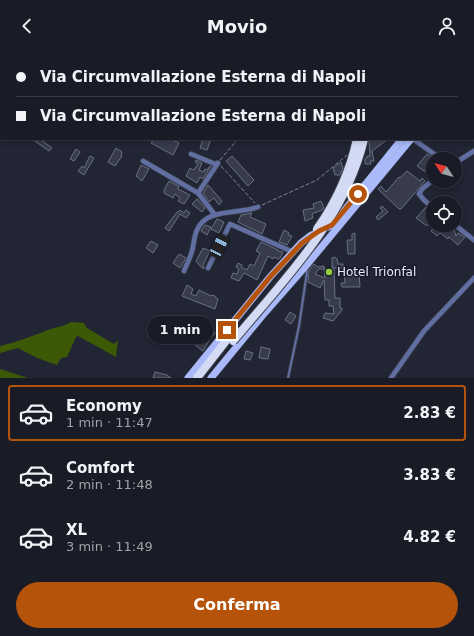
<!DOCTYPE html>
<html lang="it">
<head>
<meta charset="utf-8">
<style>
	body { margin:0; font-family:"DejaVu Sans",sans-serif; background:#262933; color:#f1f3f6; height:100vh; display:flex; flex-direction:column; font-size:15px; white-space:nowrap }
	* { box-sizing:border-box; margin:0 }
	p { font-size:13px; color:#9fa1a7 }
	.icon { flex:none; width:22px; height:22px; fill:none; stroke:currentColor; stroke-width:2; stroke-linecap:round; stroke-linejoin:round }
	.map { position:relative; height:326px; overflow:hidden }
	.details { display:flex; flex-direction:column; background:#191c27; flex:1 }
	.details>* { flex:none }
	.hud { position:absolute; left:0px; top:0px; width:474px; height:88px; box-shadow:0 2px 6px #0003,0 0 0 1px #373a44; display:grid; align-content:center; height:88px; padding:0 16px; background:#191c27 }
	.needle { width:26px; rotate:306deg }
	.fabs { position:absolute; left:426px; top:100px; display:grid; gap:8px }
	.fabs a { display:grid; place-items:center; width:36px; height:36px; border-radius:50%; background:#191c27; box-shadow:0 2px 6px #0003,0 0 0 1px #373a44; font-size:20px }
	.end { position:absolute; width:18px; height:18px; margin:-9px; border:5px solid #b45309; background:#fff; box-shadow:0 0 0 2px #fff }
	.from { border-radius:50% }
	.bubble { position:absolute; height:28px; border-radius:14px; background:#191c27; box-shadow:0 2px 6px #0003,0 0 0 1px #373a44; font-size:13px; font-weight:700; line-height:28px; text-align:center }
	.car { position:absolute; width:12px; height:24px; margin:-12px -6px; border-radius:5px; box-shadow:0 0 3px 1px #0007; background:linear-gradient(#222 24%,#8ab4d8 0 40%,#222 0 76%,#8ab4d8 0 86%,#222 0) }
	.hud b { display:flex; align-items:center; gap:14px; height:38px; font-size:15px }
	.hud b+b { border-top:1px solid #373a44 }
	.hud i { width:10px; height:10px; background:#f1f3f6 }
	ul { padding:7px 0 0; list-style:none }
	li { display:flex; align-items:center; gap:12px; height:56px; margin:0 8px 6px; padding:0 8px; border:2px solid transparent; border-radius:4px }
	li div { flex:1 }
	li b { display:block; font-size:15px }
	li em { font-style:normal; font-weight:700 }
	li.selected { border-color:#b45309 }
	li>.icon { width:36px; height:36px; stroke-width:1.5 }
	.primary-button { display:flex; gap:8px; margin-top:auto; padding:8px 16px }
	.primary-button a { flex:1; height:46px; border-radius:24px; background:#b45309; color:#fff; font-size:16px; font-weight:700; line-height:46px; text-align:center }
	header { display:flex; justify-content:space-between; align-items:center; height:52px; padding:0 16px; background:#191c27; font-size:18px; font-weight:700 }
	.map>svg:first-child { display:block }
	.green { fill:#3c5905 }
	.building { fill:#373b4c; stroke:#6a7082 }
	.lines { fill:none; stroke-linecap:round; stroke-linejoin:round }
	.lane-casing { stroke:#3d414f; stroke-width:3.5 }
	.street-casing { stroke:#3d414f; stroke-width:6 }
	.primary-casing { stroke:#3d414f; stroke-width:8 }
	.highway-casing { stroke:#3d414f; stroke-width:10 }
	.path { stroke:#838693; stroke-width:1; stroke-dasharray:4 2; stroke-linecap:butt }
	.lane { stroke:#616ea1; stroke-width:2 }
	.street { stroke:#616ea1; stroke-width:4.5 }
	.primary { stroke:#a9b9f9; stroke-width:7 }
	.highway { stroke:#d3daf4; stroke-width:8 }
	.highway-bridge-casing { stroke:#3d414f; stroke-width:10; stroke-linecap:butt }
	.highway-bridge { stroke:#d3daf4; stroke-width:8 }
	.route { stroke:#b45309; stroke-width:5 }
	.poi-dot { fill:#94cc3c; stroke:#171b2a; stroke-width:1.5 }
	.labels { text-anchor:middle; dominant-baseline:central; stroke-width:3; stroke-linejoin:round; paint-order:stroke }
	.poi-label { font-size:12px; fill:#e9ecf7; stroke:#171b2a; text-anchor:start }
</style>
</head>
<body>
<header><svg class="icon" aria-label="back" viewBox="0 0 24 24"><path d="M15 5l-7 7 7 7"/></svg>Movio<svg class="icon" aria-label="person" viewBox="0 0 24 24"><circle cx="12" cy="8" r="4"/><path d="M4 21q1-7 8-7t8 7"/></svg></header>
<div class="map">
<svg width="474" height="326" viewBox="0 0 474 326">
	<rect width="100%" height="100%" fill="#212534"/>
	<g class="green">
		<path d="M 71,270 L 84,271 L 87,276 L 114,292 L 118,288 L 116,305 L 78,284 L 76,285 L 67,305 L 61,306 L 57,313 L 37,306 L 18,296 L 0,301 L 0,294 C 18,290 34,283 51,277 C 59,274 64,275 71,270 Z"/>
		<path d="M 0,317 L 28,326 L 0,326 Z"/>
	</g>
	<g class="building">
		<path d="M 32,87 L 40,87 L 52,96 L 49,99 Z"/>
		<path d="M 154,87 L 170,87 L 179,91 L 173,103 L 151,91 Z"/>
		<path d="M 203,87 L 211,87 L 207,98 L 200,96 Z"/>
		<path d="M 373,87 L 388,87 L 372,99 L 374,109 L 370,109 L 371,112 L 365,112 L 365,107 L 367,106 L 367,104 L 370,104 L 369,89 Z"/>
		<path d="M 116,96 L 122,100 L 121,103 L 122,104 L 115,114 L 108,110 Z"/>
		<path d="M 76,97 L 80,100 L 74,109 L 70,107 Z"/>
		<path d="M 427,102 L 433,106 L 433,112 L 427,121 L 417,114 Z"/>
		<path d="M 90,104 L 94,106 L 84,123 L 78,119 L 82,114 L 84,116 Z"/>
		<path d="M 232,104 L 254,128 L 248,134 L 226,109 Z"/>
		<path d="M 196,108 L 202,111 L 199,118 L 204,120 L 205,117 L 207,118 L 210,114 L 211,114 L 203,127 L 200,125 L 197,131 L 186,124 L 190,116 L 194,118 L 198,112 L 195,110 Z"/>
		<path d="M 341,110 L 343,116 L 340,123 L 335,123 L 333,116 Z"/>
		<path d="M 141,113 L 149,117 L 142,129 L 136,124 Z"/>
		<path d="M 407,119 L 420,129 L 422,126 L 425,129 L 401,157 L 399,157 L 378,137 L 381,134 L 386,140 L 399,125 L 400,126 Z"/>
		<path d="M 169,129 L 179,134 L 178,137 L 190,143 L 184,152 L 178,149 L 180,146 L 175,142 L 173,146 L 164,141 L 164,138 Z"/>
		<path d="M 208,133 L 222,149 L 219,153 L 214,146 L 209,150 L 203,141 Z"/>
		<path d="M 197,147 L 205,156 L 202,160 L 192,152 Z"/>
		<path d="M 321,149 L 324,156 L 322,158 L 312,162 L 313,166 L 305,169 L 303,158 L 314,156 L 313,152 Z"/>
		<path d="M 382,154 L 388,160 L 378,168 L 376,165 L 383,159 L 380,156 Z"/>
		<path d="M 426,155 L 430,159 L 428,161 L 433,165 L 433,171 L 431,169 L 427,174 L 416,166 Z"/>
		<path d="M 180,158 L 184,161 L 186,158 L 190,161 L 186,166 L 180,162 L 169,179 L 165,176 L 177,160 L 178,160 Z"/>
		<path d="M 252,161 L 250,165 L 266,172 L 262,182 L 238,170 L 241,163 Z"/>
		<path d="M 217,167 L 224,170 L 219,181 L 211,177 Z"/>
		<path d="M 205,173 L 211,175 L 207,183 L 201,179 Z"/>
		<path d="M 436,173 L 444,173 L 449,177 L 454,177 L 456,184 L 458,181 L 465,185 L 458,193 L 449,185 L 448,187 L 440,181 L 437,184 L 431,179 Z"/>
		<path d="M 284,178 L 289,181 L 288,183 L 292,184 L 287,193 L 279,190 Z"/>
		<path d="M 355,181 L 355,202 L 348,202 L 347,188 L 352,188 L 352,182 Z"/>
		<path d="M 151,189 L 158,193 L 153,201 L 146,196 Z"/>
		<path d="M 261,190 L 278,198 L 278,199 L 283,200 L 280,206 L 278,207 L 274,205 L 273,207 L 268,204 L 257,228 L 244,221 L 239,229 L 231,226 L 233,221 L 237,222 L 239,217 L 236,215 L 238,211 L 242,213 L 241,215 L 247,218 L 250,212 L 254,214 L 260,201 L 256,199 Z"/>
		<path d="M 203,196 L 210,199 L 203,213 L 204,217 L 201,215 L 196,209 Z"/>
		<path d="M 179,202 L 186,206 L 180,216 L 173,211 Z"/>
		<path d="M 335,205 L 337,207 L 338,212 L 343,212 L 343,216 L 332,216 L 332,206 Z"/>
		<path d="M 314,212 L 318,215 L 324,214 L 324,217 L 319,217 L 315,222 L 325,226 L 324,217 L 334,217 L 335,246 L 340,246 L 340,256 L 342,256 L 342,258 L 333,269 L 323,266 L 325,261 L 334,262 L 333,254 L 329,254 L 329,248 L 325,248 L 324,228 L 320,236 L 308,230 L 309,218 Z"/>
		<path d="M 359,221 L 360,235 L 342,235 L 341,231 L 345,231 L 344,222 Z"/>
		<path d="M 187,233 L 193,237 L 191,242 L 196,244 L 199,238 L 211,244 L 212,243 L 215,244 L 215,245 L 218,247 L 215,257 L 182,244 Z"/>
		<path d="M 290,260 L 296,264 L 291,272 L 285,268 Z"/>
		<path d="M 206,277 L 215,281 L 210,287 L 203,299 L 195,293 L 200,284 L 202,285 Z"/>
		<path d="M 261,295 L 270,297 L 268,307 L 259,306 Z"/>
		<path d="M 246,299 L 253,301 L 250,308 L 244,307 Z"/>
		<path d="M 155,320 L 167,323 L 171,326 L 153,326 Z"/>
	</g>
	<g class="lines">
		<defs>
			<g id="lane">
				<path d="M 458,0 L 460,1"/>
				<path d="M 288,326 L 299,274 L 307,220 L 306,217"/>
			</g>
			<g id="street">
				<path d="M 413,87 L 441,107"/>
				<path d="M 191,102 L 215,112 L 218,111"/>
				<path d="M 143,109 L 198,141"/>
				<path d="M 455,111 L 474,99"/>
				<path d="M 433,128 L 422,137 L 419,142 L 424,148 L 433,156"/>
				<path d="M 215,163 L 198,141 L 218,111"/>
				<path d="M 455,173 L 474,188"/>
				<path d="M 208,216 L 230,172 L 293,200"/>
				<path d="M 184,219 C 187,212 190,206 192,199 C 194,192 194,184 197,178 C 207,155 239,163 258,155"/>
				<path d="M 391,326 L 424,279 L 474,226"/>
			</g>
			<g id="primary">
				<path d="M 473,3 L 474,2"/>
				<path d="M 473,13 L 474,12"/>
				<path d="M 188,326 L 270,225 L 301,191 L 310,184 L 332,173 L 335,170 L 402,87"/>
				<path d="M 211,326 L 262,264 L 305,215 L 411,87"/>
			</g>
			<g id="highway">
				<path d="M 366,0 L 366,1"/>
				<path d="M 372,0 L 372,1"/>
				<path d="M 444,0 L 444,1"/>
				<path d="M 380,1 L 381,0"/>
				<path d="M 197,326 L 229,285"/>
			</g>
		</defs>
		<use href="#lane" class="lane-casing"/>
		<use href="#street" class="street-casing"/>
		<use href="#primary" class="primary-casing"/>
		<use href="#highway" class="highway-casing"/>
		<g class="path">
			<path d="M 230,0 L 232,1"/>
			<path d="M 274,0 L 276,1"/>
			<path d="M 350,0 L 351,1"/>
			<path d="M 327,1 L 328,0"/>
			<path d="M 220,108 L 238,87"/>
			<path d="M 221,114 L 255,151"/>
			<path d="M 262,153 L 317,128 L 347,103"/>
		</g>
		<use href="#lane" class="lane"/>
		<use href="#street" class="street"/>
		<use href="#primary" class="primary"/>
		<use href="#highway" class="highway"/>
		<defs>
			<g id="highway-bridge">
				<path d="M 317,177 C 336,150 350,119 357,87"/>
				<path d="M 233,289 C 284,228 345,167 364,87"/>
			</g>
		</defs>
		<use href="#highway-bridge" class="highway-bridge-casing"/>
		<use href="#highway-bridge" class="highway-bridge"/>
	</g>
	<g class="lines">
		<path class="route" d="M 227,278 L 270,225 L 302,191 L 319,179 L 332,173 L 358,142"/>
	</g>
	<circle class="poi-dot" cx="329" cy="220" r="4"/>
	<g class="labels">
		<g class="poi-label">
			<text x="337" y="220">Hotel Trionfal</text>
		</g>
	</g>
</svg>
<div class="fabs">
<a><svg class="needle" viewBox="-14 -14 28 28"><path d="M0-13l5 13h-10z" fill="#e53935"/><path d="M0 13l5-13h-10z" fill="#9fa1a7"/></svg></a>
<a><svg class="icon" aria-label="locate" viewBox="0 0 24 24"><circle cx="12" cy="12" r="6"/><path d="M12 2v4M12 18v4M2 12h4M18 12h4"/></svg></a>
</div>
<i class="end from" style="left:358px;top:142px"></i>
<i class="end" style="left:227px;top:278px"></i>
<div class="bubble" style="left:147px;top:264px;width:66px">1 min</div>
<i class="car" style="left:219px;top:194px;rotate:27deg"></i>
<div class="hud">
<b><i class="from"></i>Via Circumvallazione Esterna di Napoli</b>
<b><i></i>Via Circumvallazione Esterna di Napoli</b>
</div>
</div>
<section class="details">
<ul>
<li class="selected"><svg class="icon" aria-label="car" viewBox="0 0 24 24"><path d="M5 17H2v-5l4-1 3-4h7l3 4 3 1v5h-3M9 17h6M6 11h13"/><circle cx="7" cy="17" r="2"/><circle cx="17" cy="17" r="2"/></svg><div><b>Economy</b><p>1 min · 11:47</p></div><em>2.83 €</em></li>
<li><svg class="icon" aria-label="car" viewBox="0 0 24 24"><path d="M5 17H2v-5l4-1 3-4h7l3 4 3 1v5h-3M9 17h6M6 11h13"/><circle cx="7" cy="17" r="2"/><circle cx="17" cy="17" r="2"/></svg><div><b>Comfort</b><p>2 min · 11:48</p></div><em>3.83 €</em></li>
<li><svg class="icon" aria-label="car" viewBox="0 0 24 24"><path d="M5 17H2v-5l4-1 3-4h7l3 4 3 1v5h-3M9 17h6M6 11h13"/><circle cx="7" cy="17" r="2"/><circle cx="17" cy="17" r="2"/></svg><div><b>XL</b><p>3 min · 11:49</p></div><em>4.82 €</em></li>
</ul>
<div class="primary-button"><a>Conferma</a></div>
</section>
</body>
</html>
